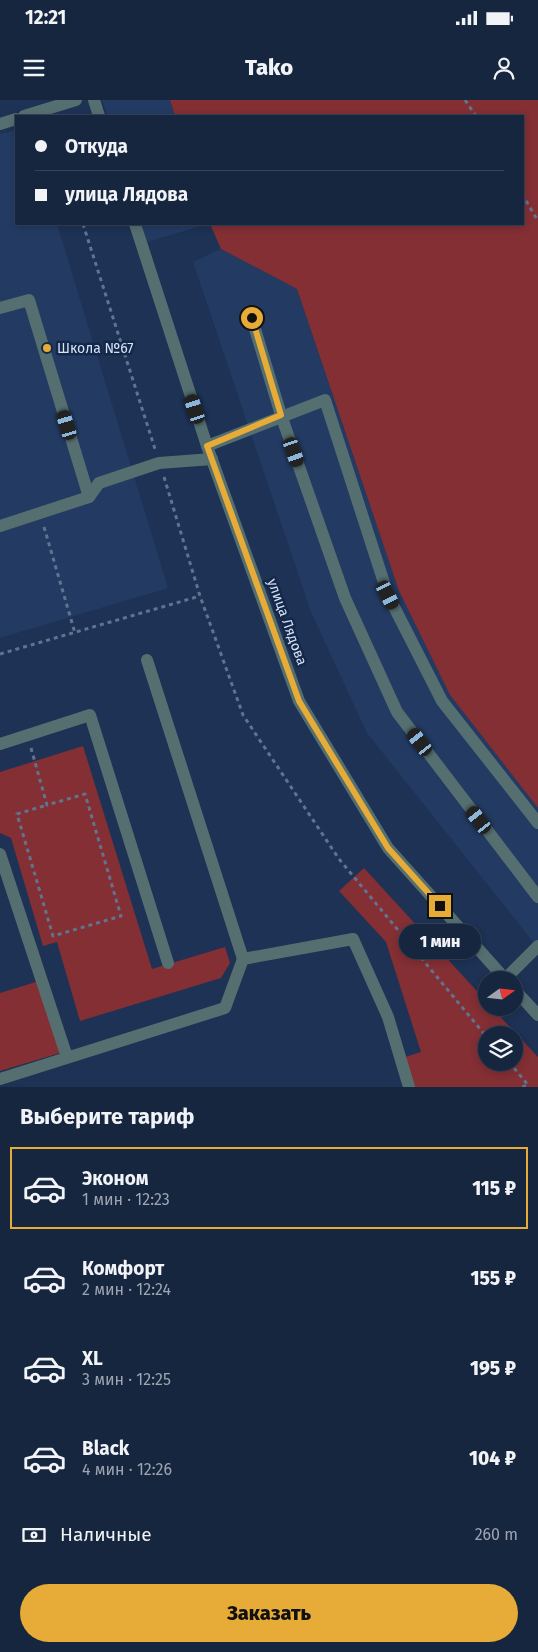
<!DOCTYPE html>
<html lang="ru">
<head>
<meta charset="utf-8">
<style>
	body { margin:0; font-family:"Fira Sans",sans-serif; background:#23324a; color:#f1f3f6; height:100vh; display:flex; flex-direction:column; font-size:19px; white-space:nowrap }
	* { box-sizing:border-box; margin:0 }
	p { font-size:16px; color:#9ea5b0 }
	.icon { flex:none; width:28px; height:28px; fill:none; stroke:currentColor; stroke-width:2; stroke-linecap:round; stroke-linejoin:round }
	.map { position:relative; height:987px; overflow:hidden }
	.panel { display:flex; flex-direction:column; background:#16263f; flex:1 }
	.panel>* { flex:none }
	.banner { position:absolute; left:15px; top:15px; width:509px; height:110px; border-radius:0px; box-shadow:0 2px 8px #0003,0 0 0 1px #354359; display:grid; align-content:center; height:110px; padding:0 20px; background:#16263f }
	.needle { width:32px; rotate:75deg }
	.tools { position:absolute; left:478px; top:871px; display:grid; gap:10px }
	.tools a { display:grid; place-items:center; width:45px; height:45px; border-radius:50%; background:#16263f; box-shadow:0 2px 8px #0003,0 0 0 1px #354359; font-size:25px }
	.end { position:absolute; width:22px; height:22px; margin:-11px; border:6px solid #e7ac37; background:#111; box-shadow:0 0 0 2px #111 }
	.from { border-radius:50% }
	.bubble { position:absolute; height:35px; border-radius:18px; background:#16263f; box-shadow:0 2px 8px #0003,0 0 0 1px #354359; font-size:16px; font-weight:800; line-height:35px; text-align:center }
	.car { position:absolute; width:15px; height:30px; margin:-15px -8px; border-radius:6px; box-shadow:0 0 4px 1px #0007; background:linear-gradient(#222 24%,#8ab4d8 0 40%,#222 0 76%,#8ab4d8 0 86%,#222 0) }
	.banner b { display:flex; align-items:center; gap:18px; height:48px; font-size:19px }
	.banner b+b { border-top:1px solid #354359 }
	.banner i { width:12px; height:12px; background:#f1f3f6 }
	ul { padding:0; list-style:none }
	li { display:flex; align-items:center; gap:15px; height:82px; margin:0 10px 8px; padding:0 10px; border:2px solid transparent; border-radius:0px }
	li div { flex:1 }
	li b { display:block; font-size:19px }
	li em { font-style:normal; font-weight:800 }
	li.current { border-color:#e7ac37 }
	li>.icon { width:45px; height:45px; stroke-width:1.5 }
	h2 { padding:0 20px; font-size:22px; line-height:60px }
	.pay { display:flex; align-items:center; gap:12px; height:55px; padding:0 20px; font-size:19px }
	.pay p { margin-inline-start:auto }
	.primary-button { display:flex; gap:10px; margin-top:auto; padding:10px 20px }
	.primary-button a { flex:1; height:58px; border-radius:30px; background:#e7ac37; color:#111; font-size:20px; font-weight:800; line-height:58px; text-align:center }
	.status { display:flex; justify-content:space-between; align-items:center; height:35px; padding:0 25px; background:#16263f; direction:ltr }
	.status svg { height:14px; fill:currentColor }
	header { display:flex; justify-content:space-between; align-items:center; height:65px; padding:0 20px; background:#16263f; font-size:22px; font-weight:800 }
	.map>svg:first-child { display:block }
	.built { fill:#233b63 }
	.green { fill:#832f34; fill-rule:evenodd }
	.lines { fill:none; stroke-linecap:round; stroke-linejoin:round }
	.path { stroke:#617391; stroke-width:3; stroke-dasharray:4 4; stroke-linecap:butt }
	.minor { stroke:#556f70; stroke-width:12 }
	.route { stroke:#e7ac37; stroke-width:6 }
	.poi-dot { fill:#e7ac37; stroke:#142849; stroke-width:2 }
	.labels { text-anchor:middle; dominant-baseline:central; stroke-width:5; stroke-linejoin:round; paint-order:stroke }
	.poi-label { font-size:14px; fill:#d5e2f8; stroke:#142849; text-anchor:start }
	.street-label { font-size:14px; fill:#d5e2f8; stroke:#142849 }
</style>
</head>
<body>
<div class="status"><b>12:21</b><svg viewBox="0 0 49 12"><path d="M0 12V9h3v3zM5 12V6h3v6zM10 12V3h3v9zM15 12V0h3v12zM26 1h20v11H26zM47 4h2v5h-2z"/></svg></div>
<header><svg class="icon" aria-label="menu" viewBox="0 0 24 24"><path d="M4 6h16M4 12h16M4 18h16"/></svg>Tako<svg class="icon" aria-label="person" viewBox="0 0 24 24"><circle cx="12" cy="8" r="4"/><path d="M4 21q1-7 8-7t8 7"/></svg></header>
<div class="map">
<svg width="538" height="987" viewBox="0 0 538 987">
	<rect width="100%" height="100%" fill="#1d3254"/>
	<g class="built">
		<path d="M 102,0 L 170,0 L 175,16 L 108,16 Z"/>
		<path d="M 16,30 L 16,124 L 57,124 L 168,488 L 0,538 L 0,34 Z"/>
		<path d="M 142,124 L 208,124 L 147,142 Z"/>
		<path d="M 221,149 L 297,189 L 399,491 L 450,595 L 538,708 L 538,848 L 367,633 L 311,512 L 193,162 Z"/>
	</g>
	<g class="green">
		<path d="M 170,0 L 538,0 L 538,708 L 450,595 L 399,491 L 297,189 L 221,149 L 210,124 L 522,124 L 522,16 L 175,16 Z"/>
		<path d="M 83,646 L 152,869 L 225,847 L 230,863 L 221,878 L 80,921 L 57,842 L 43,846 L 11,738 L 0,733 L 0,672 Z"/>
		<path d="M 364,768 L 486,901 L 486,908 L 492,908 L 538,957 L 538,987 L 415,987 L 405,957 L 421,952 L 386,842 L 339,791 ZM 486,935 L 514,935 L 514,962 L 486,962 Z"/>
		<path d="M 39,881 L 60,953 L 0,971 L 0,893 Z"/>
	</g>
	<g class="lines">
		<g class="path">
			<path d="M 465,0 L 476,16"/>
			<path d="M 522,94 L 538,121"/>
			<path d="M 83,124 L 155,349"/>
			<path d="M 164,377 L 200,496 L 243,615 L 339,759 L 486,936"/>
			<path d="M 44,427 L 75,533"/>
			<path d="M 0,554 L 200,496"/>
			<path d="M 31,648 L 47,705 L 85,694 L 121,816 L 53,836 L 17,714 L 47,705"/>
			<path d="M 509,962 L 528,985 L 522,987"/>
		</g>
		<g class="minor">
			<path d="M 94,0 L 99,16"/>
			<path d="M 24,16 L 76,0"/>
			<path d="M 0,24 L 16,19"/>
			<path d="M 135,124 L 207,346 L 299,601 L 388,748 L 506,880"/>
			<path d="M 0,208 L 29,200 L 89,397 L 0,426"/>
			<path d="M 252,219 L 281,315 L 345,498 L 397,612 L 538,797"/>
			<path d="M 207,346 L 325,300 L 388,495 L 442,601 L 538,723"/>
			<path d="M 89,397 L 99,383 L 159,363 L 212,359"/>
			<path d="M 147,560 L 243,859"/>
			<path d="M 0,644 L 90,615 L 168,863"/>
			<path d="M 0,754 L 67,957"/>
			<path d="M 505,879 L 538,846"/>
			<path d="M 514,889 L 538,915"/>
			<path d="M 0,979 L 225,908 L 243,859 L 353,839 L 388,917 L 409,987"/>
		</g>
	</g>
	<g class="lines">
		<path class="route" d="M 252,218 L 281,315 L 207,346 L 299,601 L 388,748 L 440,806"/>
	</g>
	<circle class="poi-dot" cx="47" cy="248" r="5"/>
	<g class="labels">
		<g class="poi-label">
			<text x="57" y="248">Школа №67</text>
		</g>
		<g class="street-label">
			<text transform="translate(287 522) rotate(70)">улица Лядова</text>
		</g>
	</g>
</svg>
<div class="tools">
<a><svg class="needle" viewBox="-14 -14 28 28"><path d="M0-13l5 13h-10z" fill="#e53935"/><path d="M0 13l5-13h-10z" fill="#9ea5b0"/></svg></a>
<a><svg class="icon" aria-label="layers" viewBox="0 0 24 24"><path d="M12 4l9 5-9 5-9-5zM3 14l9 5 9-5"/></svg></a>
</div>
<i class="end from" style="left:252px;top:218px"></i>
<i class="end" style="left:440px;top:806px"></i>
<div class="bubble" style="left:399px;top:824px;width:82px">1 мин</div>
<i class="car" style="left:195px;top:309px;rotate:342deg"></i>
<i class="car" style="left:67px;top:325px;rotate:343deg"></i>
<i class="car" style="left:294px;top:352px;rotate:161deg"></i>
<i class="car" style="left:388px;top:495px;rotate:153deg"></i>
<i class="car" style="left:420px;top:642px;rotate:323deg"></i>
<i class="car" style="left:479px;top:720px;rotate:323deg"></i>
<div class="banner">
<b><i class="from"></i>Откуда</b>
<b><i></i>улица Лядова</b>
</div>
</div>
<section class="panel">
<h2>Выберите тариф</h2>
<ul>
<li class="current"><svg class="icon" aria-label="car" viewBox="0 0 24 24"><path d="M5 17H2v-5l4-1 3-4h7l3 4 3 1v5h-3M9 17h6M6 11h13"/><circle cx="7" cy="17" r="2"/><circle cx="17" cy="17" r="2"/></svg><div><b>Эконом</b><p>1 мин · 12:23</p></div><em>115 ₽</em></li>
<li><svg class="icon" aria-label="car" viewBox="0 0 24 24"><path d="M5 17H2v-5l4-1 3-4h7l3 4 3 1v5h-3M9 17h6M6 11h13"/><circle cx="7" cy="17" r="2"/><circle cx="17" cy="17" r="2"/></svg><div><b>Комфорт</b><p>2 мин · 12:24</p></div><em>155 ₽</em></li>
<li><svg class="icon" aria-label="car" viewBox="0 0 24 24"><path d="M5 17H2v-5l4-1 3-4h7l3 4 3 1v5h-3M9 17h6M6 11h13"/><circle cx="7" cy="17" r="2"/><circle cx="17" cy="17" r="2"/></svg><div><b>XL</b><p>3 мин · 12:25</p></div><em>195 ₽</em></li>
<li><svg class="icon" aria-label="car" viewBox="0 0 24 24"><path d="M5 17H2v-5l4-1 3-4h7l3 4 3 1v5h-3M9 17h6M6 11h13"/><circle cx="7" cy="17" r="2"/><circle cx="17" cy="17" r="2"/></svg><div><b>Black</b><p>4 мин · 12:26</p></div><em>104 ₽</em></li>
</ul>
<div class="pay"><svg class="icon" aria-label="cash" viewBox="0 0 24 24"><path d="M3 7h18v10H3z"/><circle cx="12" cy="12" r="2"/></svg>Наличные<p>260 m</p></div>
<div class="primary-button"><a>Заказать</a></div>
</section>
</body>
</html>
